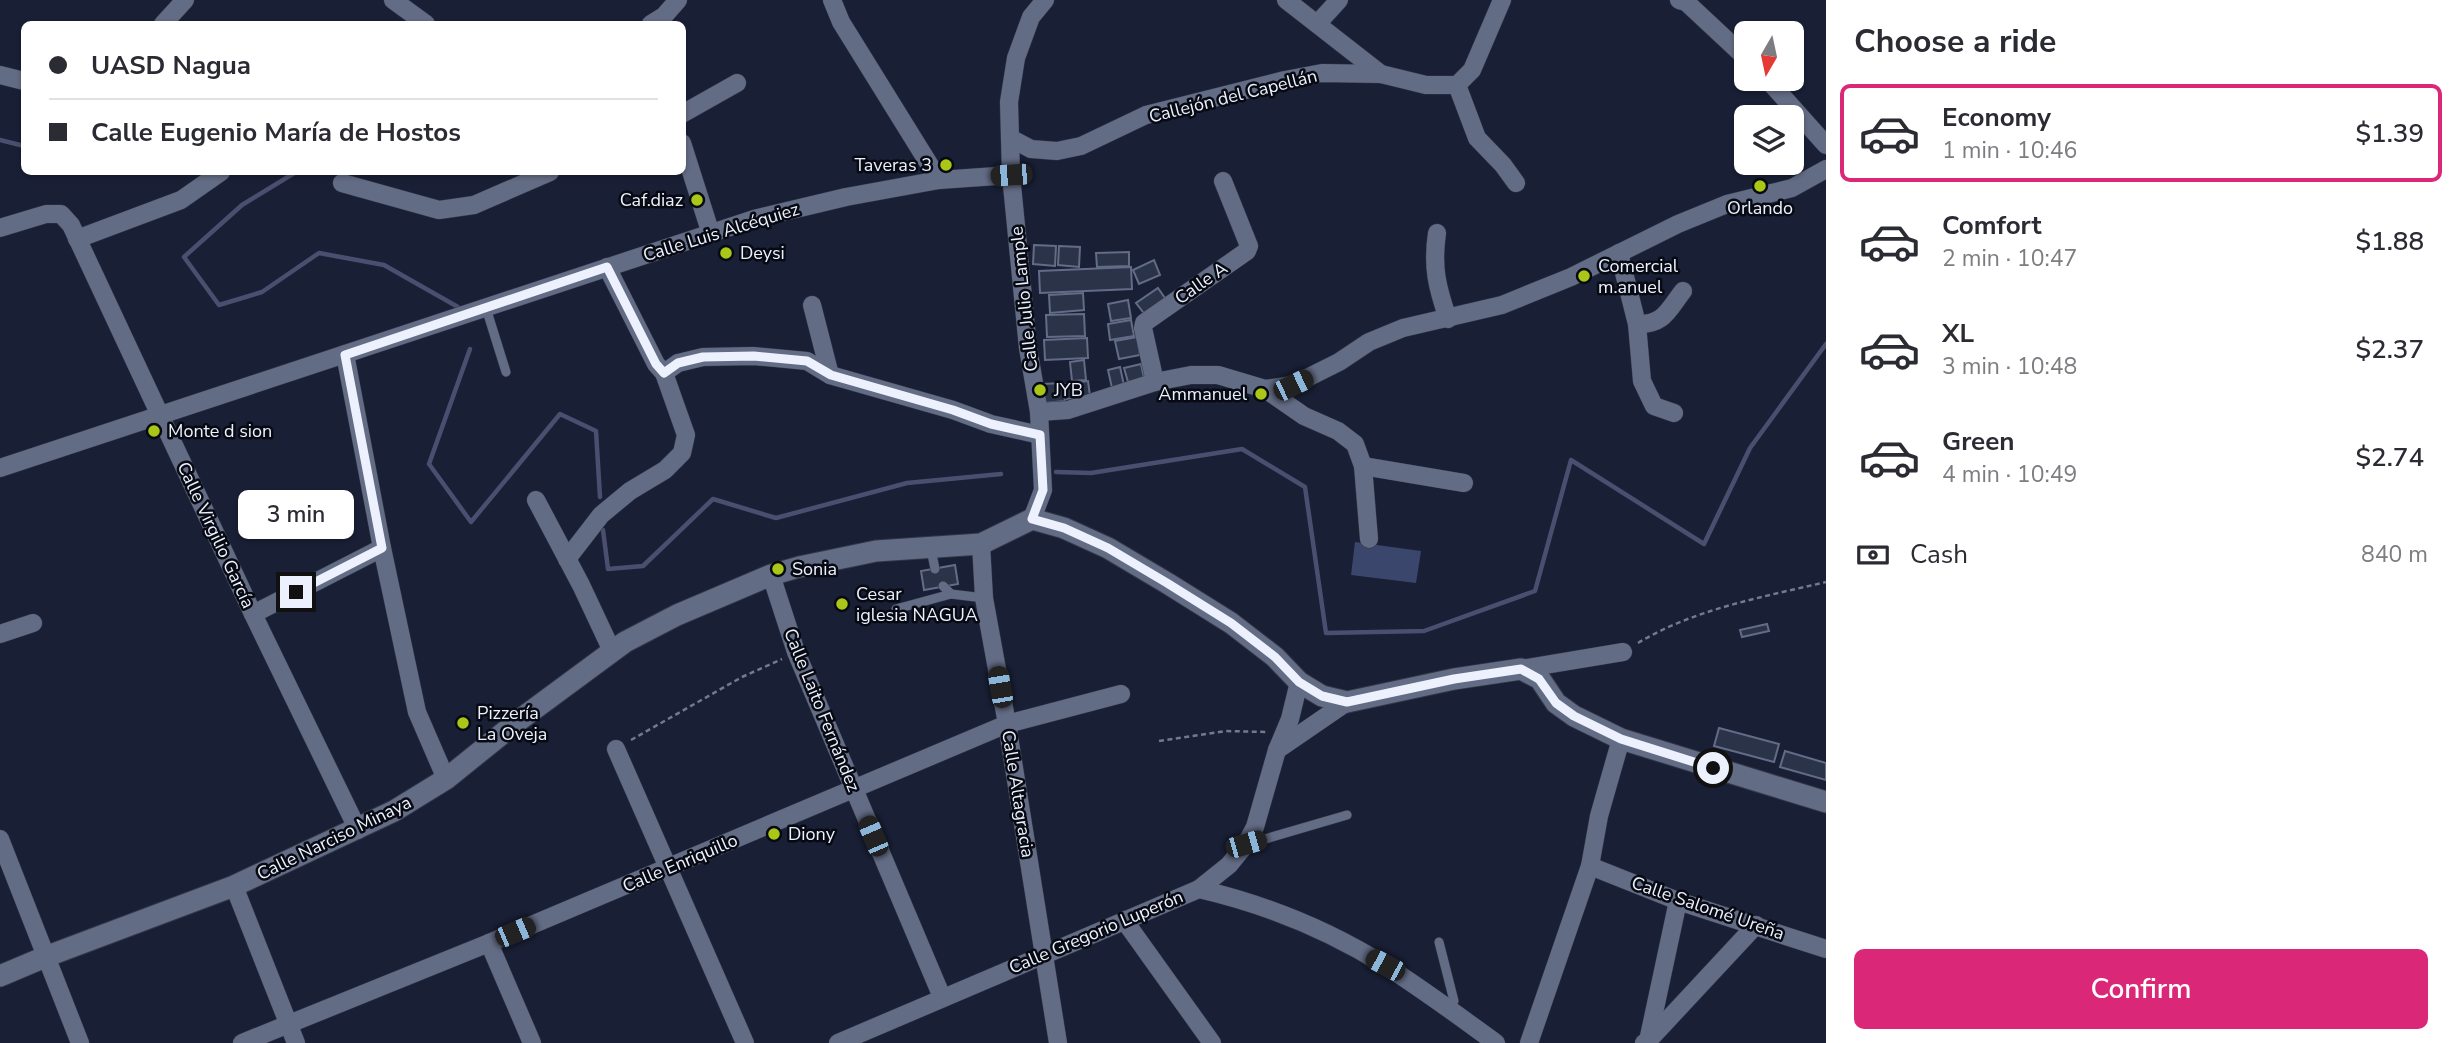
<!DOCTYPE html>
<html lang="en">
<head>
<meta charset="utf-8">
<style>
	body { margin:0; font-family:"Nunito Sans",sans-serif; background:#f2f2f3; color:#2b2b33; height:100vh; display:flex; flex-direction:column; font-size:26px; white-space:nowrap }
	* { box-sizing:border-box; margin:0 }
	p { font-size:23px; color:#7c7c81 }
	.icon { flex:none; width:38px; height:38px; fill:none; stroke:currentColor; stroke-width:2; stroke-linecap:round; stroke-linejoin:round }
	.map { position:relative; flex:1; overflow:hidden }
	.details { display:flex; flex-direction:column; background:#fff; width:630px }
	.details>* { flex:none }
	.top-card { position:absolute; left:21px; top:21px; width:665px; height:154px; border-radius:10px; box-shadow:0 2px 5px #0004; display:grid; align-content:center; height:154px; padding:0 28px; background:#fff }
	.needle { width:46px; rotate:189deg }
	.tools { position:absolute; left:1734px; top:21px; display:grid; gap:14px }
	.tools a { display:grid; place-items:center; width:70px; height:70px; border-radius:10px; background:#fff; box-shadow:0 2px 5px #0004; font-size:35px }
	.end { position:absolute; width:32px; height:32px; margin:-16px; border:9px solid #ecf1fd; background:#111; box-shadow:0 0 0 4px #111 }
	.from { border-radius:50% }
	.bubble { position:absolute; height:49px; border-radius:10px; background:#fff; box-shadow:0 2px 5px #0004; font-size:23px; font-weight:600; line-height:49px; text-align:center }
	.car { position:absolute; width:21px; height:42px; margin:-21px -10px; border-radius:9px; box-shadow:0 0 5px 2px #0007; background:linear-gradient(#222 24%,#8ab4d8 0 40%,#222 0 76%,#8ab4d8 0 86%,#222 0) }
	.top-card b { display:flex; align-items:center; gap:24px; height:66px; font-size:26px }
	.top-card b+b { border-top:2px solid #e1e1e2 }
	.top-card i { width:18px; height:18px; background:#2b2b33 }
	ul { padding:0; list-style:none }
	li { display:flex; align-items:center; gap:21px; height:98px; margin:0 14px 10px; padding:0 14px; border:4px solid transparent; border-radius:10px }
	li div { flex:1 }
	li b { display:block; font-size:26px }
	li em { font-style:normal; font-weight:600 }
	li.selected { border-color:#db2777 }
	li>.icon { width:63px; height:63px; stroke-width:1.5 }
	h2 { padding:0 28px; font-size:32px; line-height:84px }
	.pay { display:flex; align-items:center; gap:18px; height:77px; padding:0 28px; font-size:26px }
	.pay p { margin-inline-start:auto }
	.primary-button { display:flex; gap:14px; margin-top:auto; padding:14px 28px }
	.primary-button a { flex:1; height:80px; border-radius:10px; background:#db2777; color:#fff; font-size:28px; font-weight:600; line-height:80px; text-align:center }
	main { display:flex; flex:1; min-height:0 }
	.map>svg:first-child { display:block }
	.green { fill:#3a466c }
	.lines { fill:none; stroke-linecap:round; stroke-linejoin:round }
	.stream { stroke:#4a4f6f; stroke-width:4.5 }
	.building { fill:#2b3349; stroke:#636c86; stroke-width:2 }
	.service-casing { stroke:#333748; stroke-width:10 }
	.minor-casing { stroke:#333748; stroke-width:19 }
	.tertiary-casing { stroke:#333748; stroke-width:23 }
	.path { stroke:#747a8b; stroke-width:2.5; stroke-dasharray:5 3.5; stroke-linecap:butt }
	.service { stroke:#636c85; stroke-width:9 }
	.minor { stroke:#636c85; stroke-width:18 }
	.tertiary { stroke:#636c85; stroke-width:21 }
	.route { stroke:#ecf1fd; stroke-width:9 }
	.poi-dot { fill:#aac718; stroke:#070a13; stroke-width:2.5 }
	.labels { text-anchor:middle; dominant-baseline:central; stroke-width:5; stroke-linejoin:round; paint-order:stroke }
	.street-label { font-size:18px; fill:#ecf1fd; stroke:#070a13 }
	.poi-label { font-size:18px; fill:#ecf1fd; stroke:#070a13; text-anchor:start }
</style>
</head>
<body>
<main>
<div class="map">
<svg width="1826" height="1043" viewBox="0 0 1826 1043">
	<rect width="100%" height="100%" fill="#191f35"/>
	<path class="green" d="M 1355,542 L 1421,551 L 1416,583 L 1351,575 Z"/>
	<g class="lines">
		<g class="stream">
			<path d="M 0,140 L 24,146"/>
			<path d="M 296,172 L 242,205 L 184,257 L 219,305 L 262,292 L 319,253 L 384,265 L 458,307"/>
			<path d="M 470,349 L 429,464 L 471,522 L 560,414 L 596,431 L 600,497"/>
			<path d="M 1056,472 L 1091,473 L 1242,449 L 1305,487 L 1326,633 L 1424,631 L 1535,591 L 1571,460 L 1704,544 L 1750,448 L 1826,344"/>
			<path d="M 603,530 L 608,569 L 643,566 L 713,499 L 776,518 L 907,483 L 1001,474"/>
		</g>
	</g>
	<g class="building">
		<path d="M 1034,245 L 1056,246 L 1055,266 L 1033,264 Z"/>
		<path d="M 1059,246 L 1080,247 L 1079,267 L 1058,265 Z"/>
		<path d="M 1129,252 L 1129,266 L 1097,267 L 1096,253 Z"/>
		<path d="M 1154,260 L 1160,275 L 1139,284 L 1133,270 Z"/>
		<path d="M 1131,267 L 1132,289 L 1040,293 L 1039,271 Z"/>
		<path d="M 1158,288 L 1167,301 L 1146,316 L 1136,303 Z"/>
		<path d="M 1083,293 L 1084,310 L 1050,313 L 1049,295 Z"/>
		<path d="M 1128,300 L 1131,318 L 1111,321 L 1108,304 Z"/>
		<path d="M 1084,314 L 1085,336 L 1047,337 L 1046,315 Z"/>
		<path d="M 1131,320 L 1134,336 L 1110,340 L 1108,324 Z"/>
		<path d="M 1137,337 L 1140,355 L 1119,359 L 1115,341 Z"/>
		<path d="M 1087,338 L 1088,358 L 1045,360 L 1044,340 Z"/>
		<path d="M 1084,360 L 1086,380 L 1072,381 L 1070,362 Z"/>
		<path d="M 1141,364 L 1144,378 L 1128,382 L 1124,368 Z"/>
		<path d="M 1120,367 L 1124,385 L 1112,388 L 1108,370 Z"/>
		<path d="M 1088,381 L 1090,396 L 1067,399 L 1065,384 Z"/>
		<path d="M 1063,383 L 1065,401 L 1044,403 L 1042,384 Z"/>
		<path d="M 955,565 L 958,584 L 924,590 L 921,571 Z"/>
		<path d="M 1767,624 L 1769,631 L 1742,637 L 1740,630 Z"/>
		<path d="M 1719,728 L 1779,744 L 1774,762 L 1714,746 Z"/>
		<path d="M 1785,751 L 1826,763 L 1826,780 L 1780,767 Z"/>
	</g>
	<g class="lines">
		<defs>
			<g id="service">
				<path d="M 486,308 L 506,372"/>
				<path d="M 931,549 L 935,569"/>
				<path d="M 943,586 L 951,594 L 984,598"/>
				<path d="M 896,609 L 951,594"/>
				<path d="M 1248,844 L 1347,815"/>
				<path d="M 1439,942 L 1454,1001 L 1448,1009"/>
			</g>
			<g id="minor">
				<path d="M 393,0 L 426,24"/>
				<path d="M 832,0 L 841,22 L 939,180"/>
				<path d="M 1286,0 L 1381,74 L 1426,85 L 1457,85 L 1472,70 L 1502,0"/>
				<path d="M 1679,0 L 1686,2 L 1746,58"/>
				<path d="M 1318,23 L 1339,0"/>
				<path d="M 163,24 L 185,0"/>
				<path d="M 651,24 L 664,16 L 678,0"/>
				<path d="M 0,75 L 24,81"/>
				<path d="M 1767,79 L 1826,145"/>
				<path d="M 1457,85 L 1477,138 L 1503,165 L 1516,183"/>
				<path d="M 682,114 L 737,83"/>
				<path d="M 1010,138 L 1031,149 L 1057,151 L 1081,146 L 1146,115 L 1285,80 L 1322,73 L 1381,74"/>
				<path d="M 682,143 L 711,234"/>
				<path d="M 342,183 L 439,210 L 474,205 L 550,172"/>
				<path d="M 0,228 L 46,214 L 61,214 L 71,225 L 253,614 L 358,830"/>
				<path d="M 1437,233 C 1432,267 1437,287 1448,319"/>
				<path d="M 77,239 L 181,200 L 221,172"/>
				<path d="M 1619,253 L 1637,324 L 1642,381 L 1654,406 L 1674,413"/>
				<path d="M 812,305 L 830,375"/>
				<path d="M 1637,324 C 1664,325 1668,310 1683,291"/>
				<path d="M 345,354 L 382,548 L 417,712 L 446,779"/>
				<path d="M 664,373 L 678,363 L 703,357 L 753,356 L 807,361 L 830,375 L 953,410 L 991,424 L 1040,435"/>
				<path d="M 1155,382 L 1143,328 L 1144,323 L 1247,251 L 1249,246 L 1223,181"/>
				<path d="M 1265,389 L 1304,416 L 1338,431 L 1355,444 L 1363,466 L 1369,539"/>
				<path d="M 1039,412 L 1068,410 L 1155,382 L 1191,375 L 1218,375 L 1265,389 L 1293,385 L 1339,362 L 1369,342 L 1403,328 L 1502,305 L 1571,277 L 1678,224 L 1727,204 L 1792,188 L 1826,169"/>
				<path d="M 1363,466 L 1464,483"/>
				<path d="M 0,468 L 754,219 L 846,197 L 939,180 L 1011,175"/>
				<path d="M 536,500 L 581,585 L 612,651"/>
				<path d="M 1032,519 L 1043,490 L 1039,412 L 1028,348 L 1011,175 L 1009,102 L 1016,58 L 1031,17 L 1045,0"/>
				<path d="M 981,544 L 984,598 L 1007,724 L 1058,1043"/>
				<path d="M 567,559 L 601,515 L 630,491 L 665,470 L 682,453 L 686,435 L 664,373 L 656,364 L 607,267"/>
				<path d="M 771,575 L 796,652 L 942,997"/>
				<path d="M 253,614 L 382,548"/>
				<path d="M 0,634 L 33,623"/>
				<path d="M 1521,669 L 1623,652"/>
				<path d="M 616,749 L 745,1043"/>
				<path d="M 1277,750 L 1347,702"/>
				<path d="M 0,839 L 80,1043"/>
				<path d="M 1590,866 L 1678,901 L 1826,949"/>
				<path d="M 234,886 L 296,1043"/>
				<path d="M 1199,889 L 1229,865 L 1246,844 L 1255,827 L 1277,750 L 1290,719 L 1299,682"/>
				<path d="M 1124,920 L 1212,1043"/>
				<path d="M 489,943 L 532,1043"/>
				<path d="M 1648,1041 L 1678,901"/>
				<path d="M 242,1043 L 489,943 L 1007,724 L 1121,694"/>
				<path d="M 838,1043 L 1199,889 C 1264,904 1330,931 1386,966 C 1424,990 1460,1017 1496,1043"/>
				<path d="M 1529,1043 L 1590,866 L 1599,816 L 1621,739"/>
				<path d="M 1644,1043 L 1648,1041 L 1756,925"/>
			</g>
			<path id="tertiary" d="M 0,976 L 45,957 L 234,886 L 394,811 L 446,779 L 518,721 L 625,642 L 677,615 L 771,575 L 799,567 L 876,551 L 981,544 L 1032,519 L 1064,528 L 1108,548 L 1167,583 L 1231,623 L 1275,657 L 1299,682 L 1322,696 L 1347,702 L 1454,679 L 1521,669 L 1540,679 L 1556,703 L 1574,716 L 1621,739 L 1826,802"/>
		</defs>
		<use href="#service" class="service-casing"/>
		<use href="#minor" class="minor-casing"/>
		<use href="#tertiary" class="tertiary-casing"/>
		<g class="path">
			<path d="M 1638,643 C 1694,609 1763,597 1826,582"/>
			<path d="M 631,740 L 742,677 L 782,659"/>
			<path d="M 1159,741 L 1226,731 L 1267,732"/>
		</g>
		<use href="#service" class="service"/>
		<use href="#minor" class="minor"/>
		<use href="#tertiary" class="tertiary"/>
	</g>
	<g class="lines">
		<path class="route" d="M 296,592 L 382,548 L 345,355 L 607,267 L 656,364 L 664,373 L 678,363 L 703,357 L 754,356 L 807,361 L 831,375 L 953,410 L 991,424 L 1040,435 L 1043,490 L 1032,519 L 1064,528 L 1108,548 L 1167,583 L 1231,623 L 1275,657 L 1299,682 L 1322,696 L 1347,702 L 1454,679 L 1521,669 L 1539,679 L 1556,703 L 1574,716 L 1621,739 L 1713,768"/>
	</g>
	<g class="poi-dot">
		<circle cx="946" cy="165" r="7"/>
		<circle cx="1760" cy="186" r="7"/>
		<circle cx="697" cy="200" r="7"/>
		<circle cx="726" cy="253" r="7"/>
		<circle cx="1584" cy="276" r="7"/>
		<circle cx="1040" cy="390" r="7"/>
		<circle cx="1261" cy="394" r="7"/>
		<circle cx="154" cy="431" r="7"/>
		<circle cx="778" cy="569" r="7"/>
		<circle cx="842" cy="604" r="7"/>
		<circle cx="463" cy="723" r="7"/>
		<circle cx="774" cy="834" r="7"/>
	</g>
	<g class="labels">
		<g class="street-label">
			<text transform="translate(1233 96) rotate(-14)">Callejón del Capellán</text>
			<text transform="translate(721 232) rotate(-17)">Calle Luis Alcéquiez</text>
			<text transform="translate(1201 283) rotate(-35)">Calle A</text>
			<text transform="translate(1024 299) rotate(-96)">Calle Julio Lample</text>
			<text transform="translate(216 535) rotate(65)">Calle Virgilio García</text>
			<text transform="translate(822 710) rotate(68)">Calle Laito Fernández</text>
			<text transform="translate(1018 794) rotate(81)">Calle Altagracia</text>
			<text transform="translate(334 838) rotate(-26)">Calle Narciso Minaya</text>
			<text transform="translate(680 863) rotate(-23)">Calle Enriquillo</text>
			<text transform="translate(1708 908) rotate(19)">Calle Salomé Ureña</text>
			<text transform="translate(1096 932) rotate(-23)">Calle Gregorio Luperón</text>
		</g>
		<g class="poi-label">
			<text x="932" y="165" text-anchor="end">Taveras 3</text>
			<text x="683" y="200" text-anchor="end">Caf.diaz</text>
			<text x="1760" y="208" text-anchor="middle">Orlando</text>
			<text x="740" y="253">Deysi</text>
			<text x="1598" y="266">Comercial<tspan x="1598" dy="21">m.anuel</tspan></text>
			<text x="1054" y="390">JYB</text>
			<text x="1247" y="394" text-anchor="end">Ammanuel</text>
			<text x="168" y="431">Monte d sion</text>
			<text x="792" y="569">Sonia</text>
			<text x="856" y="594">Cesar<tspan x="856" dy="21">iglesia NAGUA</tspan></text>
			<text x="477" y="713">Pizzería<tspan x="477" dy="21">La Oveja</tspan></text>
			<text x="788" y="834">Diony</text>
		</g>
	</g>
</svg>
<div class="tools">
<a><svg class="needle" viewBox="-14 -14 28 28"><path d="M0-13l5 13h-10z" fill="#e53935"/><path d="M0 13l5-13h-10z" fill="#7c7c81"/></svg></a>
<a><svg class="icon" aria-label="layers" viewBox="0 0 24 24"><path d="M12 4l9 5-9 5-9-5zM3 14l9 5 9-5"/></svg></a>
</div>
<i class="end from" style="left:1713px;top:768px"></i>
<i class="end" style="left:296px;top:592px"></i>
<div class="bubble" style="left:238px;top:490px;width:116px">3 min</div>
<i class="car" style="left:1011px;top:175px;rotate:266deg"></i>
<i class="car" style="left:1293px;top:385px;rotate:64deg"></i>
<i class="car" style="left:1000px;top:687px;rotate:350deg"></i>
<i class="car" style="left:873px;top:836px;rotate:337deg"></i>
<i class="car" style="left:1246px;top:844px;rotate:74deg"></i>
<i class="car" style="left:515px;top:932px;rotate:67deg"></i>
<i class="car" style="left:1385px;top:965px;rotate:298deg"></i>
<div class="top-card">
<b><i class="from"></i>UASD Nagua</b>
<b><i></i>Calle Eugenio María de Hostos</b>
</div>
</div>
<section class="details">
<h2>Choose a ride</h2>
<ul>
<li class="selected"><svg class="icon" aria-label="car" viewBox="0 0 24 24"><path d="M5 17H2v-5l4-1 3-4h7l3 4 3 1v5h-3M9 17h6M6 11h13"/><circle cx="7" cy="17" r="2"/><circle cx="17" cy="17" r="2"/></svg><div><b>Economy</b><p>1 min · 10:46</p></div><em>$1.39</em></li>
<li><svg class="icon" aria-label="car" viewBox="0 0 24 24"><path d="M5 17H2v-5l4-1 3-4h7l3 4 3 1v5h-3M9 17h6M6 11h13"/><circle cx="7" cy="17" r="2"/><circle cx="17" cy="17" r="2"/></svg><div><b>Comfort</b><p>2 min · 10:47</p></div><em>$1.88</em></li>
<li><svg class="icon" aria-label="car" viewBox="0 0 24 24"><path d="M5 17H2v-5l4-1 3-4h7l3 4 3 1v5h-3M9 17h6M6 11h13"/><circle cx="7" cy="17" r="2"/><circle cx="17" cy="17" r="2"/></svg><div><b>XL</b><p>3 min · 10:48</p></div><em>$2.37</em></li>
<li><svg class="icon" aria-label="car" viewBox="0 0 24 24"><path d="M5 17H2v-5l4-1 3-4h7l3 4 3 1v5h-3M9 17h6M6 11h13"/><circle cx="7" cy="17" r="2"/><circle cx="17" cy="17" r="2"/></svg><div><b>Green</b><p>4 min · 10:49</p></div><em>$2.74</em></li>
</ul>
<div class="pay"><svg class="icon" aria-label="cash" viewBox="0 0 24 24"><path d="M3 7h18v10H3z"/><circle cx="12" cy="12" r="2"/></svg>Cash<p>840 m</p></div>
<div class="primary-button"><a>Confirm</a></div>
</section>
</main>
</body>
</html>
